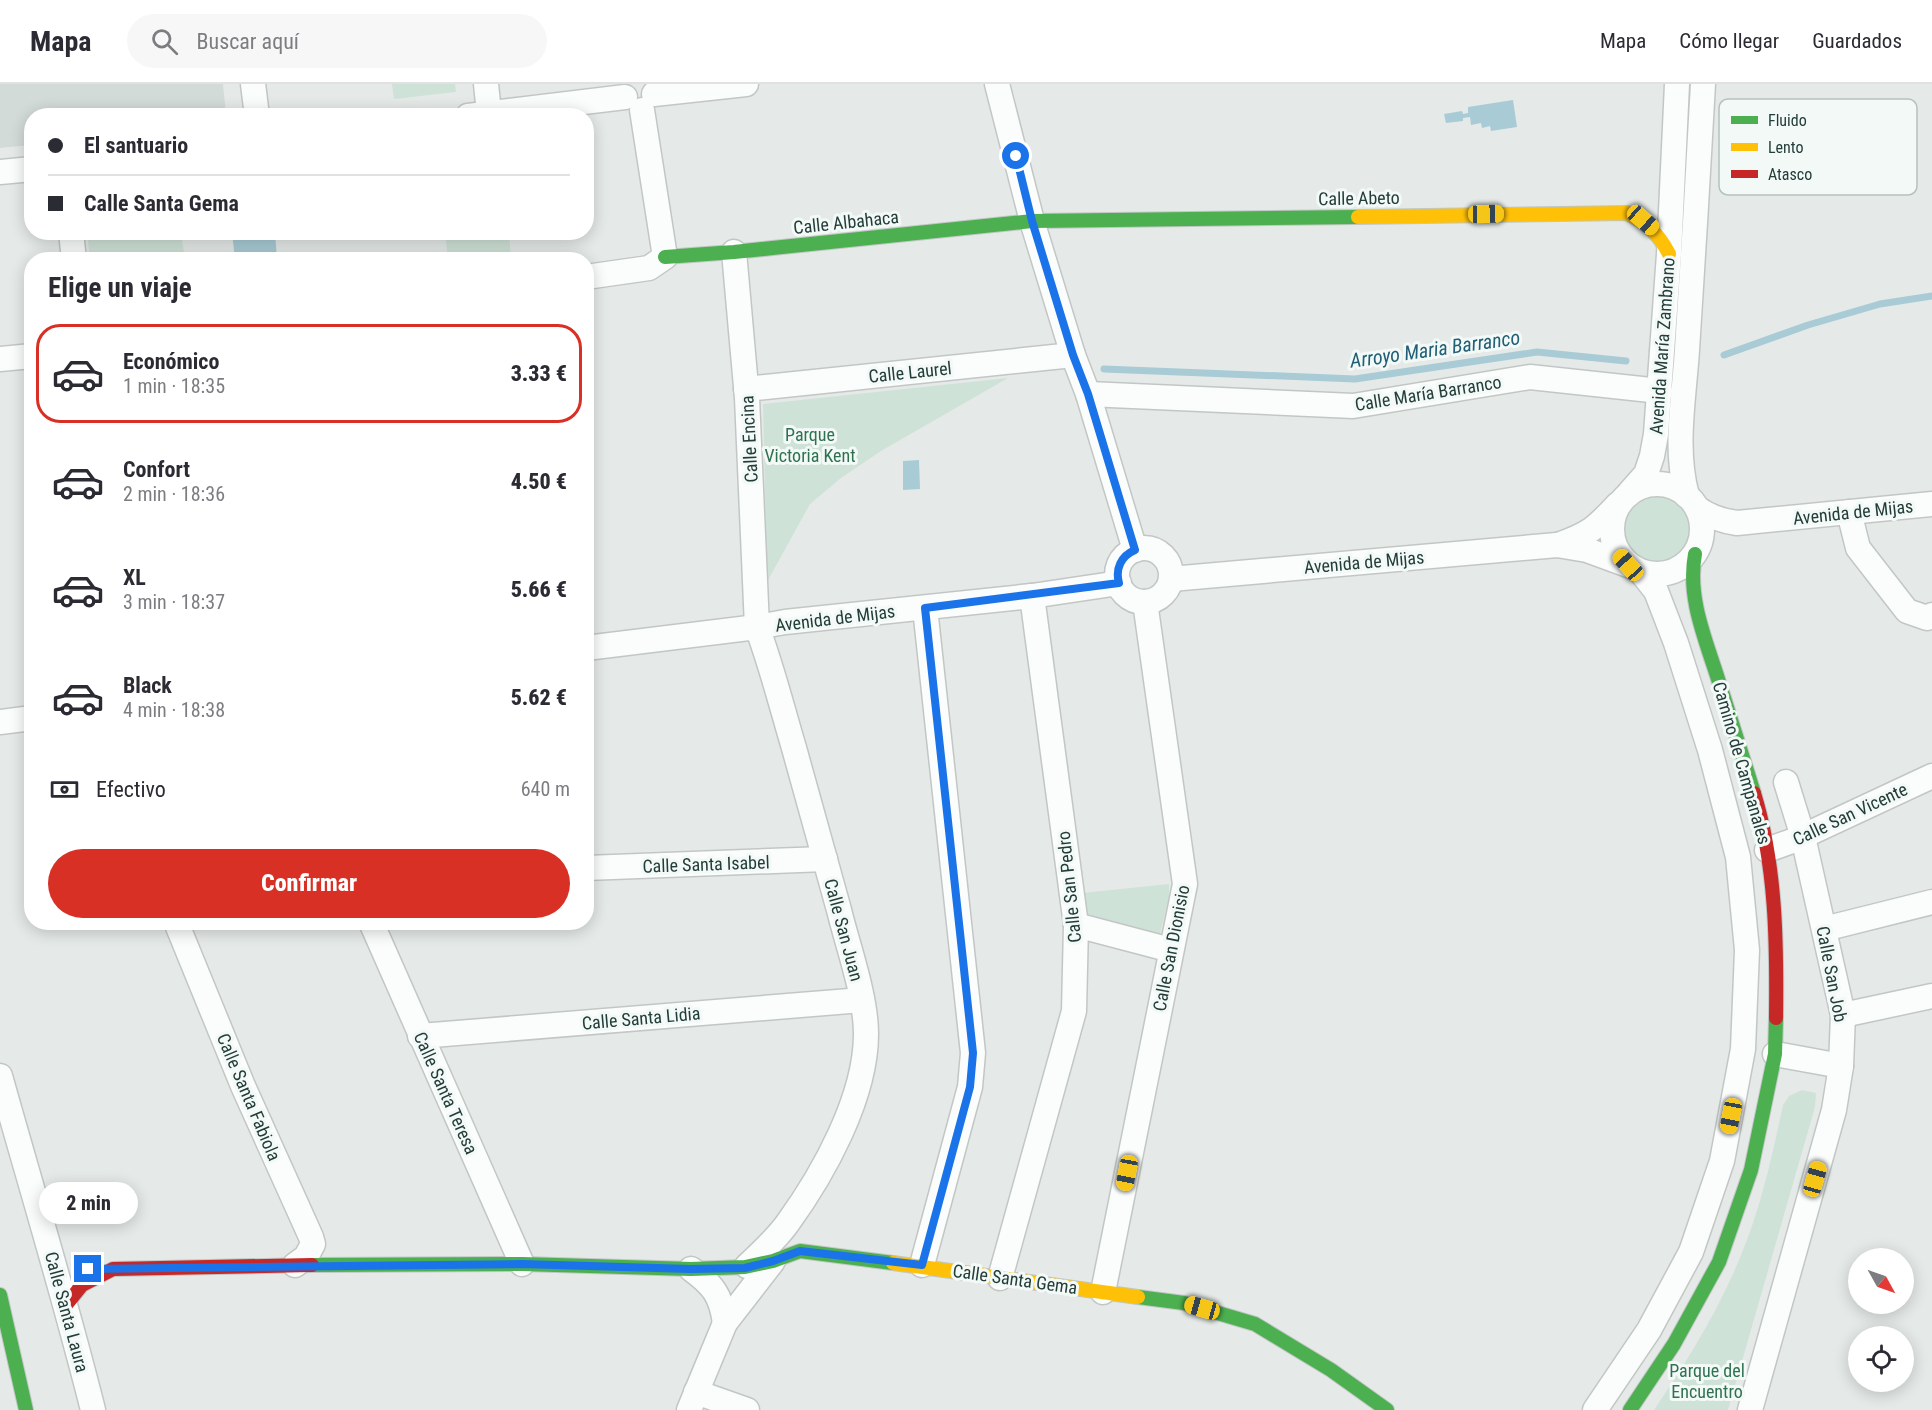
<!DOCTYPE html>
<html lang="es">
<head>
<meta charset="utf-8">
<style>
	body { margin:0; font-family:"Roboto Condensed",sans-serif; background:#f7f7f7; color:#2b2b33; height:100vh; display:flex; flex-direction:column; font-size:22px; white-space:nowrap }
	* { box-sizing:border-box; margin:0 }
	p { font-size:20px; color:#7c7c81 }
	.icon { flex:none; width:33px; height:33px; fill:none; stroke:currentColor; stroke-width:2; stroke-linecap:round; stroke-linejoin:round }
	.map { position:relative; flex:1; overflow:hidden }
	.sheet { position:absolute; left:24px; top:168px; width:570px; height:678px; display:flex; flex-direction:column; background:#fff; border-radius:24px; box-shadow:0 3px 15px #0003 }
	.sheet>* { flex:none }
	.hud { position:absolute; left:24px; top:24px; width:570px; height:132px; border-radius:24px; box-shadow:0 3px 15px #0003; display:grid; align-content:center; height:132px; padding:0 24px; background:#fff }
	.needle { width:39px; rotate:130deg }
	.tools { position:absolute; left:1848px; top:1164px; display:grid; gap:12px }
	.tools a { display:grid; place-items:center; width:66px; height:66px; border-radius:50%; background:#fff; box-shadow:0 3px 15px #0003; font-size:30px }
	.end { position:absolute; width:27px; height:27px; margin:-14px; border:8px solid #1a73e8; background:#fff; box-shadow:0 0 0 3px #fff }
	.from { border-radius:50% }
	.bubble { position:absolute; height:42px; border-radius:21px; background:#fff; box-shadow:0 3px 15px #0003; font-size:20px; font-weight:800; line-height:42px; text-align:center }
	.car { position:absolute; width:18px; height:36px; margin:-18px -9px; border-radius:8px; box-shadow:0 0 4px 2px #0007; background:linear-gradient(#f5c518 24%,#345 0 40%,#f5c518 0 76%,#345 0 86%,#f5c518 0) }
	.hud b { display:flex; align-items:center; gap:21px; height:57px; font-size:22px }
	.hud b+b { border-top:2px solid #e1e1e2 }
	.hud i { width:15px; height:15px; background:#2b2b33 }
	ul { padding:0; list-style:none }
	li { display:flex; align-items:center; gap:18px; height:99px; margin:0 12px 9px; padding:0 12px; border:3px solid transparent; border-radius:24px }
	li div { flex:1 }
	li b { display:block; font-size:22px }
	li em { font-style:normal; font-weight:800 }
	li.selected { border-color:#d93025 }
	li>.icon { width:54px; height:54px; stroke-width:1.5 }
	h2 { padding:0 24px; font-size:27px; line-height:72px }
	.pay { display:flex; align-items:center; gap:15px; height:66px; padding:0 24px; font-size:22px }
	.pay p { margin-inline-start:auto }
	.action { display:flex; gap:12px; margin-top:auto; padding:12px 24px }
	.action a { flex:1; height:69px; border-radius:36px; background:#d93025; color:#fff; font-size:24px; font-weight:800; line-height:69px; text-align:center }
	header { display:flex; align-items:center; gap:36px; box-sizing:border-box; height:84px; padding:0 30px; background:#fff; border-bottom:2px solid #e1e1e2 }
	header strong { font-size:28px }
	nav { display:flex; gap:33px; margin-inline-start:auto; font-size:21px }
	.search { width:420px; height:54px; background:#f7f7f7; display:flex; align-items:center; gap:15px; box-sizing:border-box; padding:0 21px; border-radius:33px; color:#7c7c81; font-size:22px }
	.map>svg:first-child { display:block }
	.built { fill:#d3dbd8 }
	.green { fill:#cfe2d7 }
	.water { fill:#a8cbd6 }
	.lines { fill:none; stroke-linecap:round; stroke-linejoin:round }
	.stream { stroke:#a8cbd6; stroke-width:7 }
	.street-casing { stroke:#c2c7c5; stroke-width:27 }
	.fast-casing { stroke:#c1c7c5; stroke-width:16 }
	.slow-casing { stroke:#c1c7c5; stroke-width:16 }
	.jam-casing { stroke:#c1c7c5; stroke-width:16 }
	.street { stroke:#fbfcfc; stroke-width:24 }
	.fast { stroke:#4caf50; stroke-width:14 }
	.slow { stroke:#ffc107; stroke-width:14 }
	.jam { stroke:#c62828; stroke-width:14 }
	.route { stroke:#1a73e8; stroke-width:8 }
	.labels { text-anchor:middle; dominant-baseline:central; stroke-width:6; stroke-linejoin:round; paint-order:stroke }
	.street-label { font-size:18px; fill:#233d39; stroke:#f3f9f7 }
	.park-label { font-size:18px; fill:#2f7250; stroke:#f3f9f7 }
	.water-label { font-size:20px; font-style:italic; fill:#205f76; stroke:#f3f9f7 }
	.key { fill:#f3f9f7; stroke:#b5c1be; stroke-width:1.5 }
	.key-label { font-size:16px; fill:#233d39 }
</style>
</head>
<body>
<header>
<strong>Mapa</strong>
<div class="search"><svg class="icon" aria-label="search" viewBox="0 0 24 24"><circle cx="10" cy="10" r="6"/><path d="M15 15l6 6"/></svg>Buscar aquí</div>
<nav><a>Mapa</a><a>Cómo llegar</a><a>Guardados</a></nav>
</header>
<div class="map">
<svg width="1932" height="1326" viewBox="0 0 1932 1326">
	<rect width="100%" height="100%" fill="#e5eae8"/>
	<path class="built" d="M 0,0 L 223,0 L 226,31 L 32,32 L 31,61 L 0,64 Z"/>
	<g class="green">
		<path d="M 392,0 L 455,0 L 456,8 L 394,15 Z"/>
		<path d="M 90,149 L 181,149 L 185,175 L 90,175 L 88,158 Z"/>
		<path d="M 445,149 L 509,149 L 511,175 L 448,175 Z"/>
		<path d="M 1008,294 L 881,367 L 841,394 L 810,420 L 767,498 L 763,320 Z"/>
		<circle cx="1657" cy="445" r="33"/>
		<path d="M 1169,800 L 1169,814 L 1160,850 L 1085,838 L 1082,809 Z"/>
		<path d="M 1802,1006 L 1816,1009 L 1815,1023 L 1728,1326 L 1654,1326 C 1687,1277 1719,1226 1741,1171 C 1761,1123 1772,1072 1783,1021 L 1789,1012 Z"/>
	</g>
	<g class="water">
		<path d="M 1513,16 L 1517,43 L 1491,47 L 1490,42 L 1482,44 L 1481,39 L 1471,41 L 1470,33 L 1463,34 L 1463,37 L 1446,39 L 1444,30 L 1462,27 L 1463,30 L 1468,29 L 1468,23 Z"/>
		<path d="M 232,149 L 275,149 L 277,175 L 235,175 Z"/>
		<path d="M 919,376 L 920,405 L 903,406 L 903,377 Z"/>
	</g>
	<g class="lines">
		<g class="stream">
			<path d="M 1724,271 L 1808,241 L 1880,220 L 1932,212"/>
			<path d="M 1104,285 L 1355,295 L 1537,268 L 1626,277"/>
		</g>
		<defs>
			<g id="street">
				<path d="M 253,0 L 257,32"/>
				<path d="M 486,0 L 489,29"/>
				<path d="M 997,0 L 1032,137 L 1073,271 L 1088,310 L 1135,466"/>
				<path d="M 654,10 L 746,0"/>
				<path d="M 468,32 L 625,13"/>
				<path d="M 0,88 L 32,85"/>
				<path d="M 71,148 L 74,176"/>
				<path d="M 734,168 L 747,314 L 757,543 C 772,583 782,624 794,664 C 809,718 824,772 839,826 C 848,863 866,912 866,950 C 866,1013 824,1089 787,1140 C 776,1155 761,1169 747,1182"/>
				<path d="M 586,193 L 649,184 L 665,173 L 642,26"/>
				<path d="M 0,275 L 32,272"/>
				<path d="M 746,305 L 1073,271"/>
				<path d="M 1088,310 L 1353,322 L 1530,293 L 1660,307"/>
				<circle cx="1657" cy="445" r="45"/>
				<path d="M 1630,408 L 1646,390 L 1652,372 L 1656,350 L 1669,170 L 1677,0"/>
				<path d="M 1687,412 C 1674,364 1684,314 1687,266 C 1693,177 1698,89 1703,0"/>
				<path d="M 1697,424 C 1710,433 1721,437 1737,439 L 1932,420"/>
				<path d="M 1849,428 L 1858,464 L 1907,527 L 1927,534 L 1932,531"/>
				<path d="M 1558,461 C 1589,450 1595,445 1617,421"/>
				<circle cx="1144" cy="491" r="27"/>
				<path d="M 1171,495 L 1557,461 L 1587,466 L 1628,481"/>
				<path d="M 586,564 L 757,543 L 785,538 L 1032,512 L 1119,499"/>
				<path d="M 0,638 L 32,634"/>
				<path d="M 1767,766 L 1795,756 L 1932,692"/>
				<path d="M 586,784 L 825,775"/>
				<path d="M 176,838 L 243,1002 L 311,1153 L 313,1160 L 306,1173 L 295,1181"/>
				<path d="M 371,838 L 522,1180"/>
				<path d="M 1076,841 L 1171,866"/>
				<path d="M 1824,845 L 1932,818"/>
				<path d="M 1843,931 L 1932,912"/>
				<path d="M 420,952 L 862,916"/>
				<path d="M 1775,970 L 1841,982"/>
				<path d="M 0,992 C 31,1103 65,1214 93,1326"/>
				<path d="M 922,1181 L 970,1003 L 973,969 L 925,524"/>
				<path d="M 691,1185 C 713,1201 721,1211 725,1239"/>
				<path d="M 1000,1194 L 1074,927 L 1076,841 L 1032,512"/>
				<path d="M 1103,1208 L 1185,800 L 1145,518"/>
				<path d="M 696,1308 L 747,1326"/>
				<path d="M 689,1326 L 725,1239 L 773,1177"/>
				<path d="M 1595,1326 L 1649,1246 L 1691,1168 L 1722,1077 L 1743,965 L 1747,866 L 1738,773 L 1710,666 L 1676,559 L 1656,507 L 1641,488"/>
				<path d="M 1750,1326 L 1834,1026 L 1841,982 L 1843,931 L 1803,753 L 1786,698"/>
			</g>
			<g id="fast">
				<path d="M 665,173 L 734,168 L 1032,137 L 1358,133"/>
				<path d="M 1695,470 C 1687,513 1705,554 1718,595 C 1730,633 1742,671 1754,709"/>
				<path d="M 312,1181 L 522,1180 L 691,1185 L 745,1183 L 773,1177 L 800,1167 L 893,1179"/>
				<path d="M 0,1211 L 26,1326"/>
				<path d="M 1138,1213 L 1184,1219 L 1255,1240 L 1331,1286 L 1387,1326"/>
				<path d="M 1630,1326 L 1674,1260 L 1719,1178 L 1751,1086 L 1775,970 L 1776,934"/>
			</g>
			<g id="slow">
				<path d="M 1358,133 L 1627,129 C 1647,139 1659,150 1669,170"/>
				<path d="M 893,1179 L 1138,1213"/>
			</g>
			<g id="jam">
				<path d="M 1754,709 C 1776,781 1777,859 1776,934"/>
				<path d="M 66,1221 L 82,1201 L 113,1185 L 312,1181"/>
			</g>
		</defs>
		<use href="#street" class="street-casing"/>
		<use href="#fast" class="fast-casing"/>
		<use href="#slow" class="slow-casing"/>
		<use href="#jam" class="jam-casing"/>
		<use href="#street" class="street"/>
		<use href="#fast" class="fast"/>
		<use href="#slow" class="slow"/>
		<use href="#jam" class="jam"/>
	</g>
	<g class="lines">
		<path class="route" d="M 88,1185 L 522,1180 L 690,1185 L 745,1184 L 773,1177 L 800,1167 L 922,1181 L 970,1003 L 973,969 L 925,524 L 1119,499 C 1115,485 1121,472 1135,466 L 1088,310 L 1073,271 L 1032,137 L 1016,72"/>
	</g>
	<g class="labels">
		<g class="street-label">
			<text transform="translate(1359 114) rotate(-1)">Calle Abeto</text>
			<text transform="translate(846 138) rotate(-6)">Calle Albahaca</text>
			<text transform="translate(1662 262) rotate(-86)">Avenida María Zambrano</text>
			<text transform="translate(910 288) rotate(-6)">Calle Laurel</text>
			<text transform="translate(1428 309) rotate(-9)">Calle María Barranco</text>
			<text transform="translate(749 355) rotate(-93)">Calle Encina</text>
			<text transform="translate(1853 428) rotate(-6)">Avenida de Mijas</text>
			<text transform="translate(1364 478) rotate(-5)">Avenida de Mijas</text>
			<text transform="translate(835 534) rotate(-7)">Avenida de Mijas</text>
			<text transform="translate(1742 679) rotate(74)">Camino de Campanales</text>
			<text transform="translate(1850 730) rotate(-25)">Calle San Vicente</text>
			<text transform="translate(706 780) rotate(-2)">Calle Santa Isabel</text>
			<text transform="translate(1069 803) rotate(-96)">Calle San Pedro</text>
			<text transform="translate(844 846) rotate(75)">Calle San Juan</text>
			<text transform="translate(1171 864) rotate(-79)">Calle San Dionisio</text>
			<text transform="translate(1832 890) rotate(79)">Calle San Job</text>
			<text transform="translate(641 934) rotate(-5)">Calle Santa Lidia</text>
			<text transform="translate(446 1009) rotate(66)">Calle Santa Teresa</text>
			<text transform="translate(249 1013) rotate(67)">Calle Santa Fabiola</text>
			<text transform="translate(1015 1195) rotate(8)">Calle Santa Gema</text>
			<text transform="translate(67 1228) rotate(75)">Calle Santa Laura</text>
		</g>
		<g class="park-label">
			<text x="810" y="350">Parque<tspan x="810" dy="21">Victoria Kent</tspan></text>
			<text x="1707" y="1286">Parque del<tspan x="1707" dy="21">Encuentro</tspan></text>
		</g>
		<g class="water-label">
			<text transform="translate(1435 265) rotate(-8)">Arroyo Maria Barranco</text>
		</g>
	</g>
	<rect x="1719" y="15" width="198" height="96" rx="9" class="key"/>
	<rect x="1731" y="32" width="27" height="8" fill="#4caf50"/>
	<rect x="1731" y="59" width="27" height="8" fill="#ffc107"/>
	<rect x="1731" y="86" width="27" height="8" fill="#c62828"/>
	<g class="key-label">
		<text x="1768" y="42">Fluido</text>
		<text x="1768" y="69">Lento</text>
		<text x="1768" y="96">Atasco</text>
	</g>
</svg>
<div class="tools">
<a><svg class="needle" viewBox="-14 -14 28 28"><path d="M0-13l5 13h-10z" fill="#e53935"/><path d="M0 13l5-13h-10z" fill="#7c7c81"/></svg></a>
<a><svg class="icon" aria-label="locate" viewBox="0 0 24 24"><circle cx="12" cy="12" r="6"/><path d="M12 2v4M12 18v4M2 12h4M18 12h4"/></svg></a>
</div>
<i class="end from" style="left:1016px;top:72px"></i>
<i class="end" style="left:88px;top:1185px"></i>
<div class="bubble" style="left:39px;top:1098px;width:99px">2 min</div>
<i class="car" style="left:1486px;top:130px;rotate:89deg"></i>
<i class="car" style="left:1643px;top:136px;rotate:131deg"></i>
<i class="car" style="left:1628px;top:481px;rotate:318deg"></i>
<i class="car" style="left:1731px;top:1032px;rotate:191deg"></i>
<i class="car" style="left:1127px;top:1089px;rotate:191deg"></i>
<i class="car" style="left:1815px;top:1095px;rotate:16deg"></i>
<i class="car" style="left:1202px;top:1224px;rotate:286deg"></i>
<div class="hud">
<b><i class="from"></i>El santuario</b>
<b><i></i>Calle Santa Gema</b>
</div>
<section class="sheet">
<h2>Elige un viaje</h2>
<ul>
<li class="selected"><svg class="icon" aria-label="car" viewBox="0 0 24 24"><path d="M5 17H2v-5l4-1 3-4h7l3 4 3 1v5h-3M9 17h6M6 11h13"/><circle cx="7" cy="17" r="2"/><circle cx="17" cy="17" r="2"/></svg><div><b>Económico</b><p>1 min · 18:35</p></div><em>3.33 €</em></li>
<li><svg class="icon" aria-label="car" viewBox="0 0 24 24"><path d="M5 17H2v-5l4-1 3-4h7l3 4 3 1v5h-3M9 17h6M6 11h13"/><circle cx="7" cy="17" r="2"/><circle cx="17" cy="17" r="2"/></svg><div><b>Confort</b><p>2 min · 18:36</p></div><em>4.50 €</em></li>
<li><svg class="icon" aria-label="car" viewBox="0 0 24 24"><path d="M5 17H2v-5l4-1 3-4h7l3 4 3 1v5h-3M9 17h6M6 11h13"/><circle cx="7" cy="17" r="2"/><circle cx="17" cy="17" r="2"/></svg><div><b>XL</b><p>3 min · 18:37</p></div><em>5.66 €</em></li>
<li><svg class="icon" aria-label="car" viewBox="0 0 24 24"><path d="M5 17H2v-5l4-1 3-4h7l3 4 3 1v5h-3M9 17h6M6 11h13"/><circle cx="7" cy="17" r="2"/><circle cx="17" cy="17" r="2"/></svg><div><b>Black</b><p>4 min · 18:38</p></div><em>5.62 €</em></li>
</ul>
<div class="pay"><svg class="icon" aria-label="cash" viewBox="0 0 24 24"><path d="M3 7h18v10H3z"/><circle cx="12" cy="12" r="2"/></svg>Efectivo<p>640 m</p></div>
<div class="action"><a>Confirmar</a></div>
</section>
</div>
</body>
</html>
